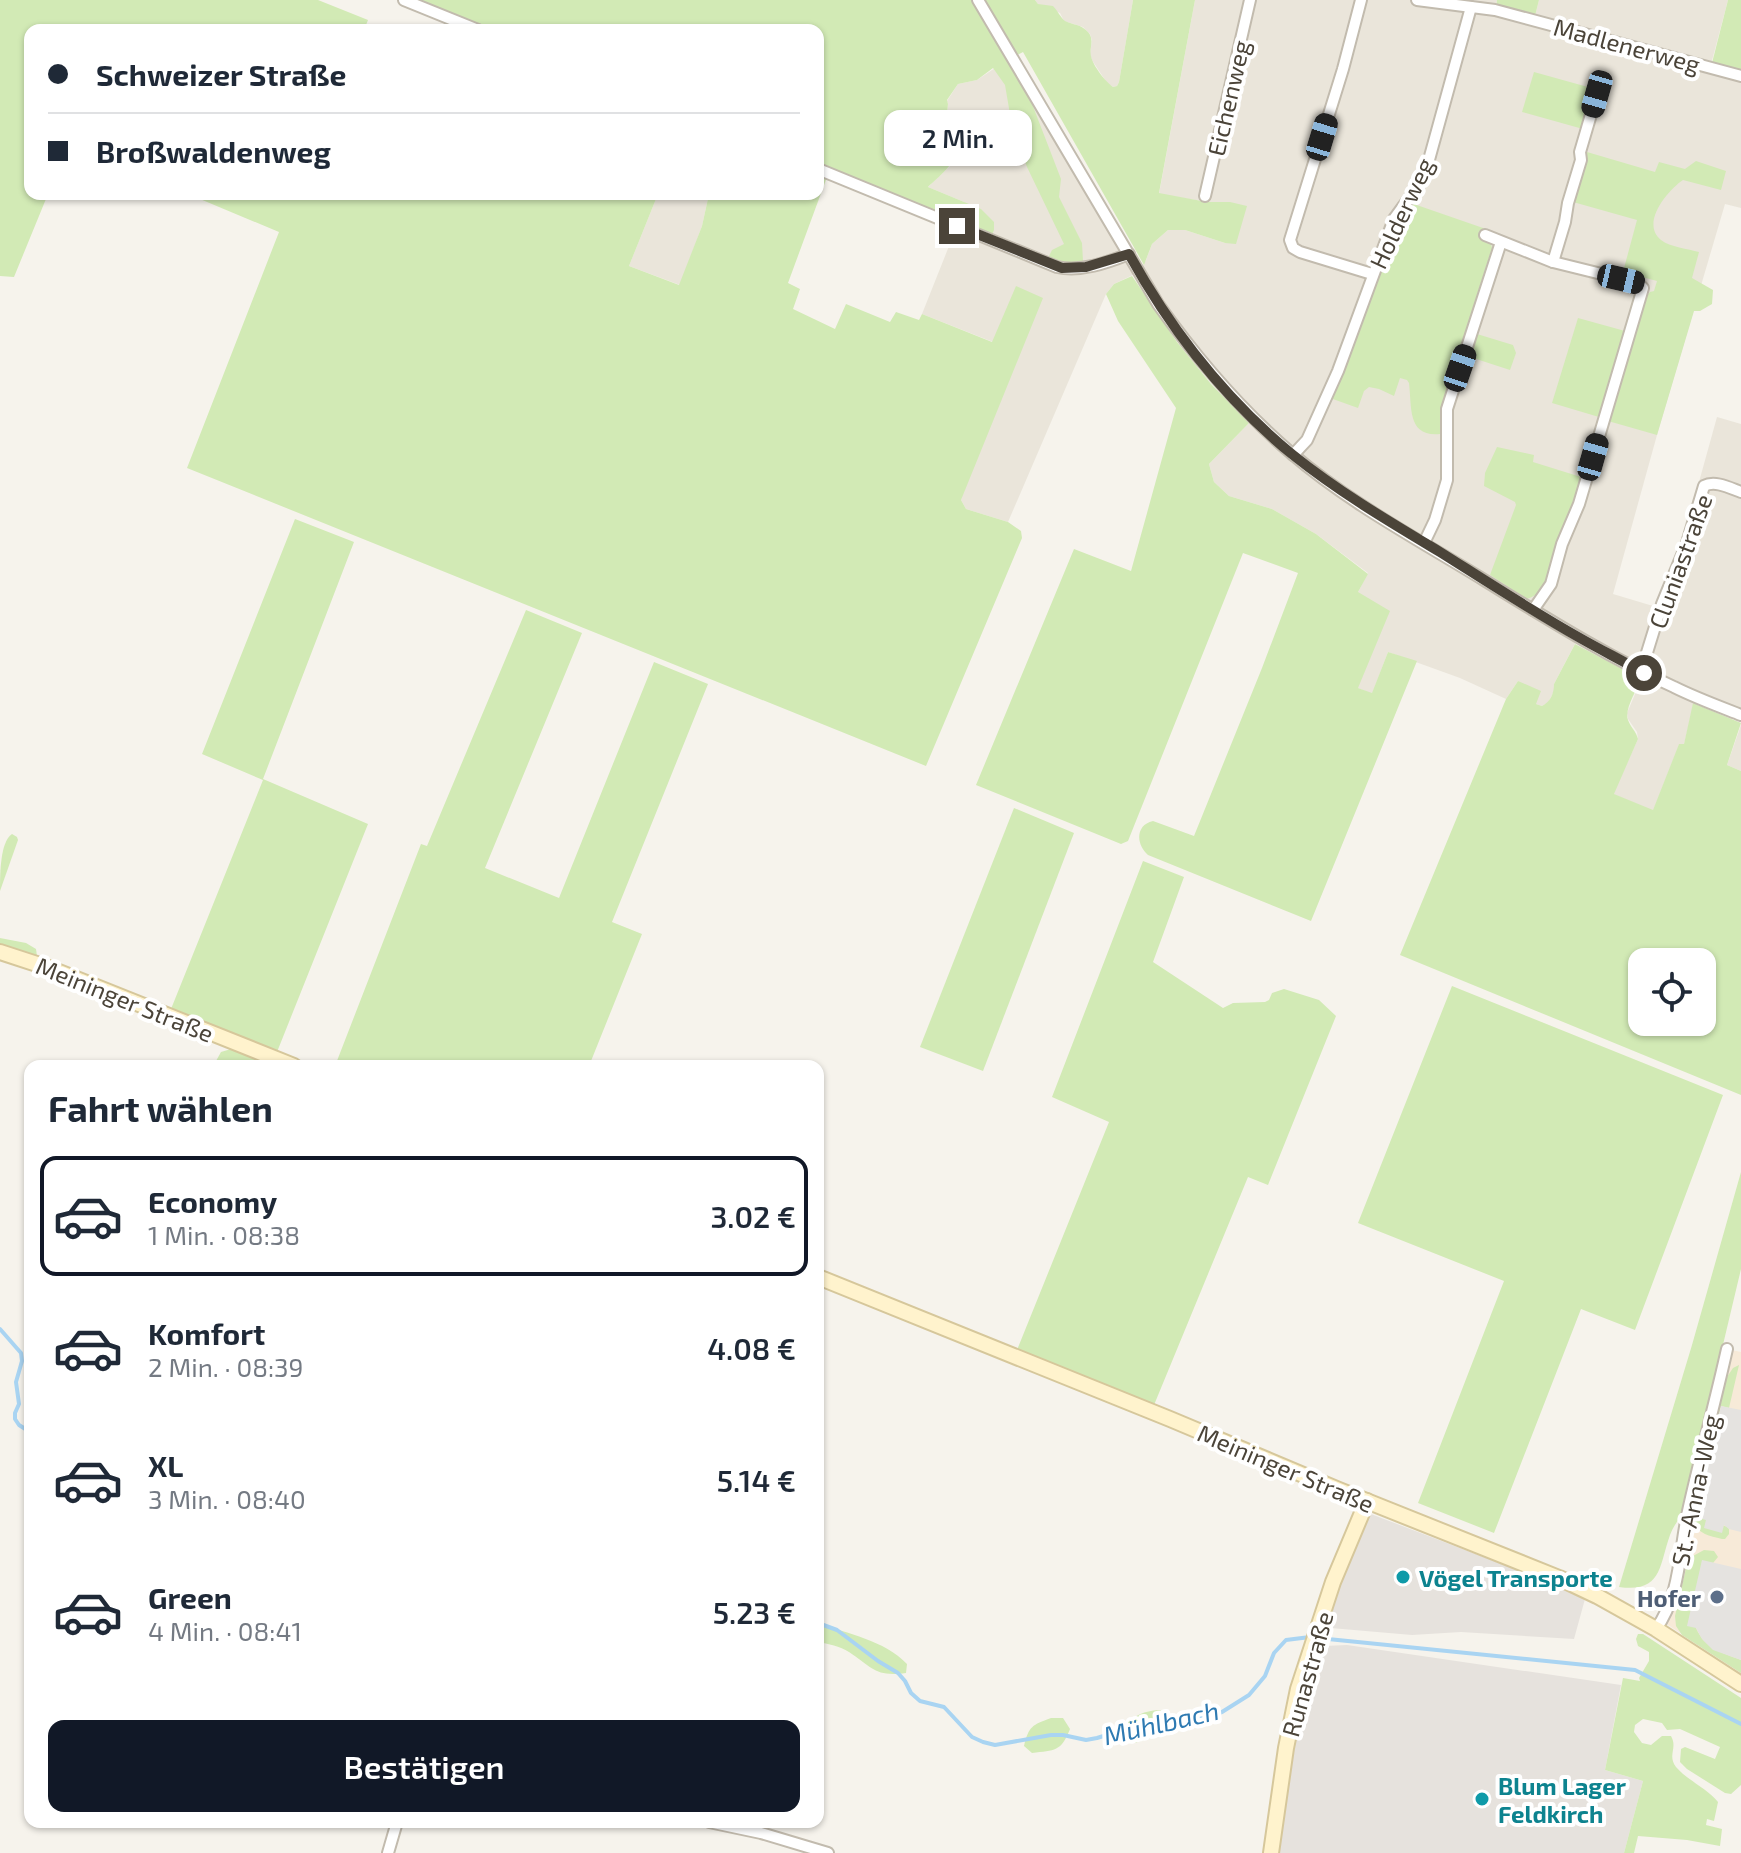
<!DOCTYPE html>
<html lang="de">
<head>
<meta charset="utf-8">
<style>
	body { margin:0; font-family:"Exo 2",sans-serif; background:#f2f2f3; color:#1f2937; height:100vh; display:flex; flex-direction:column; font-size:30px; white-space:nowrap }
	* { box-sizing:border-box; margin:0 }
	p { font-size:26px; color:#747a83 }
	.icon { flex:none; width:44px; height:44px; fill:none; stroke:currentColor; stroke-width:2; stroke-linecap:round; stroke-linejoin:round }
	.map { position:relative; flex:1; overflow:hidden }
	.side { position:absolute; left:24px; top:1060px; width:800px; height:768px; display:flex; flex-direction:column; background:#fff; border-radius:16px; box-shadow:0 2px 6px #0004 }
	.side>* { flex:none }
	.guide { position:absolute; left:24px; top:24px; width:800px; height:176px; border-radius:16px; box-shadow:0 2px 6px #0004; display:grid; align-content:center; height:176px; padding:0 24px; background:#fff }
	.buttons { position:absolute; left:1628px; top:948px; display:grid; gap:16px }
	.buttons a { display:grid; place-items:center; width:88px; height:88px; border-radius:16px; background:#fff; box-shadow:0 2px 6px #0004; font-size:40px }
	.end { position:absolute; width:36px; height:36px; margin:-18px; border:10px solid #4b4439; background:#fff; box-shadow:0 0 0 4px #fff }
	.from { border-radius:50% }
	.bubble { position:absolute; height:56px; border-radius:16px; background:#fff; box-shadow:0 2px 6px #0004; font-size:26px; font-weight:600; line-height:56px; text-align:center }
	.car { position:absolute; width:24px; height:48px; margin:-24px -12px; border-radius:10px; box-shadow:0 0 6px 2px #0007; background:linear-gradient(#222 24%,#8ab4d8 0 40%,#222 0 76%,#8ab4d8 0 86%,#222 0) }
	.guide b { display:flex; align-items:center; gap:28px; height:76px; font-size:30px }
	.guide b+b { border-top:2px solid #e0e1e3 }
	.guide i { width:20px; height:20px; background:#1f2937 }
	ul { padding:0; list-style:none }
	li { display:flex; align-items:center; gap:24px; height:120px; margin:0 16px 12px; padding:0 8px; border:4px solid transparent; border-radius:16px }
	li div { flex:1 }
	li b { display:block; font-size:30px }
	li em { font-style:normal; font-weight:600 }
	li.current { border-color:#111827 }
	li>.icon { width:72px; height:72px; stroke-width:1.5 }
	h2 { padding:0 24px; font-size:36px; line-height:96px }
	.cta { display:flex; gap:16px; margin-top:auto; padding:16px 24px }
	.cta a { flex:1; height:92px; border-radius:16px; background:#111827; color:#fff; font-size:32px; font-weight:600; line-height:92px; text-align:center }
	.map>svg:first-child { display:block }
	.residential { fill:#eae5da }
	.commercial { fill:#f7ead8 }
	.industrial { fill:#e6e2dd }
	.green { fill:#d2eab5; fill-rule:evenodd }
	.parking { fill:#e5e3e0 }
	.lines { fill:none; stroke-linecap:round; stroke-linejoin:round }
	.stream { stroke:#a9d4f2; stroke-width:4 }
	.street-casing { stroke:#c2bbae; stroke-width:14 }
	.secondary-casing { stroke:#d6c79b; stroke-width:18 }
	.street { stroke:#fff; stroke-width:10 }
	.secondary { stroke:#fff3cd; stroke-width:14 }
	.route { stroke:#4b4439; stroke-width:10 }
	.culture-dot { fill:#0f9aa8; stroke:#fff; stroke-width:3 }
	.service-dot { fill:#5c6f8a; stroke:#fff; stroke-width:3 }
	.labels { text-anchor:middle; dominant-baseline:central; stroke-width:8; stroke-linejoin:round; paint-order:stroke }
	.street-label { font-size:24px; fill:#4b4439; stroke:#fff }
	.culture-label { font-size:24px; font-weight:bold; fill:#0d838f; stroke:#fff; text-anchor:start }
	.service-label { font-size:24px; font-weight:bold; fill:#4e5e75; stroke:#fff; text-anchor:end }
	.water-label { font-size:26px; font-style:italic; fill:#2e7ab2; stroke:#fff }
</style>
</head>
<body>
<div class="map">
<svg width="1741" height="1853" viewBox="0 0 1741 1853">
	<rect width="100%" height="100%" fill="#f6f3ec"/>
	<g class="residential">
		<path d="M 1035,0 L 1133,0 L 1119,82 L 1117,86 L 1113,87 L 1107,83 L 1092,60 L 1090,54 L 1092,40 L 1090,34 L 1083,27 L 1064,21 L 1060,13 L 1038,4 Z"/>
		<path d="M 1195,0 L 1497,0 L 1495,10 L 1534,20 L 1539,0 L 1728,0 L 1710,68 L 1741,76 L 1741,208 L 1725,204 L 1657,435 L 1613,594 L 1663,609 L 1671,583 L 1717,417 L 1741,424 L 1741,715 L 1695,697 L 1684,745 L 1679,745 L 1653,811 L 1613,794 L 1638,739 L 1637,732 L 1628,719 L 1627,713 L 1644,673 L 1578,638 L 1554,684 L 1554,691 L 1548,703 L 1542,706 L 1536,704 L 1518,681 L 1506,699 L 1460,678 L 1388,652 L 1372,694 L 1358,688 L 1358,592 L 1368,573 L 1316,534 L 1272,509 L 1229,496 L 1214,482 L 1209,464 L 1253,419 L 1217,380 L 1139,272 L 1114,284 L 1106,294 L 1008,522 L 966,509 L 961,500 L 993,342 L 922,314 L 957,226 L 964,202 L 928,187 L 950,166 L 957,145 L 945,132 L 948,104 L 947,101 L 958,84 L 977,80 L 1013,56 L 1139,272 L 1146,260 L 1152,244 L 1168,230 L 1185,230 L 1225,243 L 1230,202 L 1207,202 L 1159,194 Z"/>
		<path d="M 658,194 L 709,194 L 702,226 L 680,285 L 629,266 Z"/>
		<path d="M 1741,725 L 1741,771 L 1727,765 Z"/>
	</g>
	<path class="commercial" d="M 1731,1350 L 1741,1352 L 1741,1673 L 1662,1621 L 1684,1540 L 1695,1533 L 1693,1510 L 1730,1363 Z"/>
	<g class="industrial">
		<path d="M 1363,1511 L 1528,1574 L 1585,1599 L 1574,1639 L 1461,1632 L 1412,1635 L 1319,1627 Z"/>
		<path d="M 1347,1645 L 1621,1685 L 1605,1770 L 1643,1781 L 1624,1853 L 1271,1853 L 1306,1662 L 1324,1646 Z"/>
	</g>
	<g class="green">
		<path d="M 0,0 L 318,0 L 368,20 L 364,30 L 30,30 L 30,194 L 48,194 L 14,277 L 0,276 Z"/>
		<path d="M 409,0 L 1035,0 L 1038,4 L 1053,6 C 1057,10 1061,18 1065,21 C 1073,25 1081,24 1088,32 C 1095,40 1089,47 1091,56 C 1093,66 1105,81 1113,87 L 1117,86 L 1119,82 L 1133,0 L 1195,0 L 1159,193 L 1207,202 L 1230,202 L 1247,206 L 1236,244 L 1225,243 L 1185,230 L 1168,230 L 1152,244 L 1144,265 L 1023,52 L 1008,60 L 1029,96 L 1061,179 L 1059,197 L 1082,243 L 1083,261 L 1078,264 L 1052,259 L 1049,256 L 1052,250 L 1064,244 L 1027,167 L 1011,120 L 1005,85 L 993,68 L 977,80 L 958,84 L 947,100 L 948,104 L 945,132 C 949,136 957,142 958,148 C 959,160 937,179 928,187 L 981,209 L 994,222 L 994,230 L 991,237 L 818,165 L 818,30 L 482,30 Z"/>
		<path d="M 1497,0 L 1539,0 L 1535,16 L 1496,7 Z"/>
		<path d="M 1728,0 L 1741,0 L 1741,71 L 1712,63 Z"/>
		<path d="M 1534,72 L 1595,89 L 1583,129 L 1522,112 Z"/>
		<path d="M 1587,152 L 1655,172 L 1659,162 L 1685,169 L 1696,161 L 1726,171 L 1721,190 L 1683,180 C 1668,190 1640,223 1661,240 C 1670,247 1688,249 1699,252 L 1692,278 L 1713,290 L 1712,304 L 1700,311 L 1694,311 L 1657,435 L 1608,421 L 1644,298 L 1650,292 L 1654,291 L 1657,281 L 1623,272 L 1637,220 L 1573,202 Z"/>
		<path d="M 818,173 L 827,177 L 788,283 L 800,289 L 793,309 L 835,329 L 846,304 L 890,322 L 896,312 L 919,320 L 922,314 L 992,342 L 1016,286 L 1043,298 L 961,500 L 966,509 L 1008,522 L 1021,531 L 1022,538 L 926,766 L 187,468 L 279,232 L 188,194 L 658,194 L 629,266 L 679,285 L 702,226 L 709,194 L 818,194 Z"/>
		<path d="M 1408,202 L 1486,229 L 1483,238 L 1491,244 L 1492,248 L 1442,405 L 1440,434 C 1407,437 1412,408 1409,383 L 1407,380 L 1400,378 L 1394,396 L 1379,389 L 1369,387 L 1364,391 L 1358,408 L 1330,398 L 1397,218 Z"/>
		<path d="M 1132,276 L 1177,342 L 1211,384 L 1249,423 L 1209,464 L 1214,482 L 1229,496 L 1272,509 L 1316,534 L 1368,574 L 1358,592 L 1390,611 L 1358,688 L 1372,693 L 1388,652 L 1417,661 L 1311,921 L 1148,855 C 1136,845 1135,825 1153,821 L 1194,836 L 1262,668 L 1298,573 L 1243,553 L 1128,841 L 1121,844 L 976,785 L 1074,549 L 1131,571 L 1176,408 L 1118,321 L 1106,294 L 1114,284 Z"/>
		<path d="M 1578,318 L 1625,331 L 1599,417 L 1552,403 Z"/>
		<path d="M 1477,334 L 1513,345 L 1516,353 L 1510,370 L 1467,356 L 1474,336 Z"/>
		<path d="M 1497,447 L 1534,455 L 1533,462 L 1581,477 C 1574,503 1564,526 1555,551 C 1551,561 1550,572 1546,582 C 1542,591 1536,596 1527,599 L 1490,575 L 1516,505 L 1515,502 L 1484,486 L 1485,473 Z"/>
		<path d="M 295,519 L 354,542 L 263,779 L 368,824 L 277,1052 L 171,1009 L 263,780 L 202,754 Z"/>
		<path d="M 526,610 L 582,633 L 485,868 L 559,898 L 654,662 L 708,684 L 612,922 L 642,934 L 589,1066 L 335,1066 L 421,844 L 427,846 Z"/>
		<path d="M 1575,644 L 1641,679 C 1637,690 1624,709 1628,720 C 1631,728 1636,731 1638,739 L 1614,794 L 1653,810 L 1679,744 L 1684,744 L 1693,703 L 1741,723 L 1727,765 L 1741,771 L 1741,1095 L 1400,955 L 1506,699 L 1518,681 L 1541,691 L 1536,704 L 1542,706 C 1550,702 1554,694 1554,684 ZM 1642,962 L 1702,962 L 1702,1022 L 1642,1022 Z"/>
		<path d="M 1014,808 L 1074,833 L 983,1071 L 920,1047 Z"/>
		<path d="M 12,834 L 17,837 L 18,840 L 0,891 C 0,874 0,842 12,834 Z"/>
		<path d="M 1143,861 L 1184,877 L 1153,962 L 1223,1008 L 1233,1003 L 1265,1002 L 1269,1000 L 1272,993 L 1284,989 L 1319,1000 L 1336,1016 L 1268,1185 L 1248,1177 L 1154,1405 L 1017,1350 L 1109,1122 L 1052,1097 Z"/>
		<path d="M 0,938 L 26,943 L 36,949 L 37,956 L 0,946 Z"/>
		<path d="M 1452,986 L 1723,1095 L 1635,1330 L 1581,1309 L 1494,1533 L 1418,1503 L 1504,1281 L 1358,1223 Z"/>
		<path d="M 231,1049 L 262,1061 L 264,1066 L 217,1066 L 216,1061 L 221,1052 Z"/>
		<path d="M 1741,1172 L 1741,1269 L 1683,1513 C 1678,1520 1673,1527 1670,1535 C 1659,1566 1662,1593 1619,1587 L 1692,1345 Z"/>
		<path d="M 1739,1365 L 1729,1408 L 1721,1406 L 1695,1514 L 1703,1516 L 1727,1527 L 1729,1529 L 1729,1534 L 1725,1539 L 1722,1539 C 1705,1535 1693,1532 1692,1513 L 1725,1380 L 1733,1368 Z"/>
		<path d="M 1704,1550 L 1714,1551 L 1718,1557 L 1713,1563 L 1702,1561 L 1696,1628 C 1705,1649 1721,1652 1741,1660 L 1741,1673 L 1682,1635 L 1676,1626 L 1675,1616 L 1687,1564 L 1693,1556 Z"/>
		<path d="M 818,1623 C 848,1634 884,1640 907,1664 L 906,1673 C 875,1677 873,1668 849,1652 C 840,1646 828,1644 818,1642 Z"/>
		<path d="M 1638,1634 L 1643,1634 L 1741,1698 L 1741,1785 L 1731,1794 L 1725,1793 L 1687,1769 L 1680,1762 L 1681,1749 L 1685,1747 L 1715,1759 L 1720,1747 L 1680,1729 L 1667,1730 L 1662,1723 L 1643,1719 L 1635,1725 L 1634,1732 L 1642,1743 L 1651,1745 L 1662,1736 L 1671,1736 C 1678,1748 1667,1755 1676,1767 C 1688,1781 1707,1788 1718,1802 L 1714,1821 L 1707,1819 L 1706,1825 L 1722,1829 L 1720,1846 L 1687,1840 L 1638,1836 L 1634,1853 L 1624,1853 L 1643,1781 L 1605,1770 L 1623,1678 L 1640,1681 L 1639,1678 L 1649,1661 L 1649,1652 L 1638,1646 L 1636,1639 Z"/>
		<path d="M 1158,1710 L 1167,1712 L 1171,1721 C 1164,1736 1149,1738 1135,1743 L 1127,1737 L 1125,1726 C 1134,1715 1145,1711 1158,1710 Z"/>
		<path d="M 1051,1718 L 1063,1718 L 1070,1729 C 1061,1752 1055,1750 1032,1753 L 1024,1746 C 1029,1726 1032,1725 1051,1718 Z"/>
	</g>
	<g class="parking">
		<path d="M 1721,1406 L 1741,1410 L 1741,1532 L 1729,1529 L 1724,1525 L 1722,1533 L 1704,1528 L 1706,1520 L 1702,1519 L 1703,1516 L 1695,1514 Z"/>
		<path d="M 1702,1560 L 1741,1569 L 1741,1660 L 1713,1650 L 1702,1639 L 1696,1628 L 1687,1626 Z"/>
	</g>
	<g class="lines">
		<g class="stream">
			<path d="M 0,1329 L 21,1353 L 22,1361 L 16,1382 L 19,1404 L 15,1413 L 15,1419 L 19,1425 L 30,1432"/>
			<path d="M 818,1623 L 837,1630 L 878,1661 L 898,1673 L 905,1681 L 911,1693 L 920,1701 L 944,1707 L 972,1737 L 983,1742 L 995,1745 L 1051,1735 L 1063,1735 L 1086,1740 L 1097,1738 L 1110,1734 L 1132,1730 L 1162,1723 L 1183,1718 L 1204,1718 L 1222,1712 L 1249,1695 L 1265,1676 L 1274,1653 L 1286,1640 L 1310,1637"/>
			<path d="M 1318,1638 L 1635,1670 L 1741,1724"/>
		</g>
		<defs>
			<g id="street">
				<path d="M 404,0 L 478,30"/>
				<path d="M 978,0 L 1158,304 C 1197,359 1240,409 1291,453 C 1349,503 1419,540 1484,580 C 1546,618 1608,657 1674,687 C 1696,698 1718,706 1741,715"/>
				<path d="M 1361,0 L 1343,69 L 1290,240 L 1293,248 L 1300,252 L 1372,274"/>
				<path d="M 1417,0 L 1495,10 L 1741,76"/>
				<path d="M 818,169 L 1057,267 C 1081,272 1106,263 1129,254"/>
				<path d="M 1205,196 L 1250,0"/>
				<path d="M 1485,235 L 1553,262 L 1638,283 L 1643,288 L 1579,504 L 1562,544 L 1551,584 L 1533,610"/>
				<path d="M 1553,262 L 1565,222 L 1568,203 L 1581,160 L 1580,152 L 1597,94"/>
				<path d="M 1293,455 L 1307,440 L 1338,371 L 1394,219 L 1424,178 L 1471,7"/>
				<path d="M 1424,543 L 1435,520 L 1447,480 L 1447,409 L 1501,242"/>
				<path d="M 1637,669 L 1645,659 L 1662,604 L 1687,543 L 1704,486 C 1715,480 1730,488 1741,492"/>
				<path d="M 1656,1629 C 1681,1594 1679,1551 1688,1511 C 1700,1457 1715,1403 1727,1349"/>
				<path d="M 709,1822 L 761,1833 L 828,1853"/>
				<path d="M 388,1853 L 397,1822"/>
			</g>
			<g id="secondary">
				<path d="M 0,952 L 49,968 L 294,1066"/>
				<path d="M 818,1277 L 1170,1419 L 1339,1490 L 1559,1578 L 1597,1596 L 1656,1629 L 1741,1684"/>
				<path d="M 1271,1853 L 1286,1748 L 1298,1689 L 1333,1582 L 1367,1501"/>
			</g>
		</defs>
		<use href="#street" class="street-casing"/>
		<use href="#secondary" class="secondary-casing"/>
		<use href="#street" class="street"/>
		<use href="#secondary" class="secondary"/>
	</g>
	<g class="lines">
		<path class="route" d="M 957,226 L 1062,268 L 1086,267 L 1129,254 C 1171,330 1226,400 1293,455 C 1339,492 1390,522 1440,552 C 1486,581 1532,611 1580,638 C 1601,650 1623,661 1644,673"/>
	</g>
	<g class="culture-dot">
		<circle cx="1403" cy="1577" r="8"/>
		<circle cx="1482" cy="1799" r="8"/>
	</g>
	<circle class="service-dot" cx="1717" cy="1597" r="8"/>
	<g class="labels">
		<g class="street-label">
			<text transform="translate(1627 45) rotate(15)">Madlenerweg</text>
			<text transform="translate(1228 98) rotate(-77)">Eichenweg</text>
			<text transform="translate(1401 213) rotate(-65)">Holderweg</text>
			<text transform="translate(1680 561) rotate(-70)">Cluniastraße</text>
			<text transform="translate(125 999) rotate(22)">Meininger Straße</text>
			<text transform="translate(1286 1468) rotate(23)">Meininger Straße</text>
			<text transform="translate(1695 1490) rotate(-78)">St.-Anna-Weg</text>
			<text transform="translate(1307 1674) rotate(-74)">Runastraße</text>
		</g>
		<g class="culture-label">
			<text x="1419" y="1577">Vögel Transporte</text>
			<text x="1498" y="1785">Blum Lager<tspan x="1498" dy="28">Feldkirch</tspan></text>
		</g>
		<g class="service-label">
			<text x="1701" y="1597">Hofer</text>
		</g>
		<g class="water-label">
			<text transform="translate(1161 1722) rotate(-13)">Mühlbach</text>
		</g>
	</g>
</svg>
<div class="buttons">
<a><svg class="icon" aria-label="locate" viewBox="0 0 24 24"><circle cx="12" cy="12" r="6"/><path d="M12 2v4M12 18v4M2 12h4M18 12h4"/></svg></a>
</div>
<i class="end from" style="left:1644px;top:673px"></i>
<i class="end" style="left:957px;top:226px"></i>
<div class="bubble" style="left:884px;top:110px;width:148px">2 Min.</div>
<i class="car" style="left:1597px;top:94px;rotate:196deg"></i>
<i class="car" style="left:1322px;top:137px;rotate:17deg"></i>
<i class="car" style="left:1621px;top:279px;rotate:103deg"></i>
<i class="car" style="left:1460px;top:368px;rotate:19deg"></i>
<i class="car" style="left:1593px;top:457px;rotate:16deg"></i>
<div class="guide">
<b><i class="from"></i>Schweizer Straße</b>
<b><i></i>Broßwaldenweg</b>
</div>
<section class="side">
<h2>Fahrt wählen</h2>
<ul>
<li class="current"><svg class="icon" aria-label="car" viewBox="0 0 24 24"><path d="M5 17H2v-5l4-1 3-4h7l3 4 3 1v5h-3M9 17h6M6 11h13"/><circle cx="7" cy="17" r="2"/><circle cx="17" cy="17" r="2"/></svg><div><b>Economy</b><p>1 Min. · 08:38</p></div><em>3.02 €</em></li>
<li><svg class="icon" aria-label="car" viewBox="0 0 24 24"><path d="M5 17H2v-5l4-1 3-4h7l3 4 3 1v5h-3M9 17h6M6 11h13"/><circle cx="7" cy="17" r="2"/><circle cx="17" cy="17" r="2"/></svg><div><b>Komfort</b><p>2 Min. · 08:39</p></div><em>4.08 €</em></li>
<li><svg class="icon" aria-label="car" viewBox="0 0 24 24"><path d="M5 17H2v-5l4-1 3-4h7l3 4 3 1v5h-3M9 17h6M6 11h13"/><circle cx="7" cy="17" r="2"/><circle cx="17" cy="17" r="2"/></svg><div><b>XL</b><p>3 Min. · 08:40</p></div><em>5.14 €</em></li>
<li><svg class="icon" aria-label="car" viewBox="0 0 24 24"><path d="M5 17H2v-5l4-1 3-4h7l3 4 3 1v5h-3M9 17h6M6 11h13"/><circle cx="7" cy="17" r="2"/><circle cx="17" cy="17" r="2"/></svg><div><b>Green</b><p>4 Min. · 08:41</p></div><em>5.23 €</em></li>
</ul>
<div class="cta"><a>Bestätigen</a></div>
</section>
</div>
</body>
</html>
